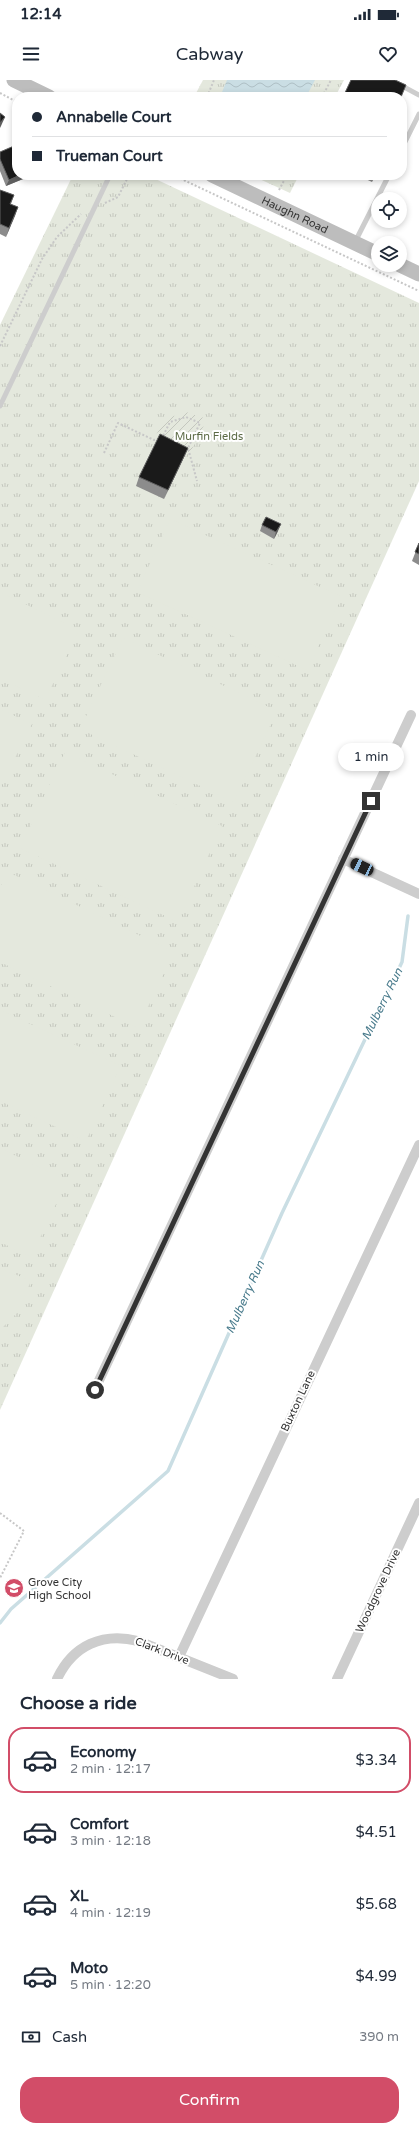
<!DOCTYPE html>
<html lang="en">
<head>
<meta charset="utf-8">
<style>
	body { margin:0; font-family:"Varela Round",sans-serif; background:#f6f6f7; color:#1f2937; height:100vh; display:flex; flex-direction:column; font-size:15px; white-space:nowrap }
	* { box-sizing:border-box; margin:0 }
	p { font-size:13px; color:#747a83 }
	.icon { flex:none; width:22px; height:22px; fill:none; stroke:currentColor; stroke-width:2; stroke-linecap:round; stroke-linejoin:round }
	.map { position:relative; height:1599px; overflow:hidden }
	.panel { display:flex; flex-direction:column; background:#fff; flex:1 }
	.panel>* { flex:none }
	.top-card { position:absolute; left:12px; top:12px; width:395px; height:88px; border-radius:16px; box-shadow:0 2px 6px #0003; display:grid; align-content:center; height:88px; padding:0 20px; background:#fff }
	.buttons { position:absolute; left:371px; top:112px; display:grid; gap:8px }
	.buttons a { display:grid; place-items:center; width:36px; height:36px; border-radius:50%; background:#fff; box-shadow:0 2px 6px #0003; font-size:20px }
	.end { position:absolute; width:18px; height:18px; margin:-9px; border:5px solid #333; background:#fff; box-shadow:0 0 0 2px #fff }
	.from { border-radius:50% }
	.bubble { position:absolute; height:28px; border-radius:14px; background:#fff; box-shadow:0 2px 6px #0003; font-size:13px; font-weight:600; line-height:28px; text-align:center }
	.car { position:absolute; width:12px; height:24px; margin:-12px -6px; border-radius:5px; box-shadow:0 0 3px 1px #0007; background:linear-gradient(#222 24%,#8ab4d8 0 40%,#222 0 76%,#8ab4d8 0 86%,#222 0) }
	.top-card b { display:flex; align-items:center; gap:14px; height:38px; font-size:15px }
	.top-card b+b { border-top:1px solid #e0e1e3 }
	.top-card i { width:10px; height:10px; background:#1f2937 }
	ul { padding:0; list-style:none }
	li { display:flex; align-items:center; gap:12px; height:66px; margin:0 8px 6px; padding:0 12px; border:2px solid transparent; border-radius:16px }
	li div { flex:1 }
	li b { display:block; font-size:15px }
	li em { font-style:normal; font-weight:600 }
	li.current { border-color:#d24d68 }
	li>.icon { width:36px; height:36px; stroke-width:1.5 }
	h2 { padding:0 20px; font-size:18px; line-height:48px }
	.pay { display:flex; align-items:center; gap:10px; height:44px; padding:0 20px; font-size:15px }
	.pay p { margin-inline-start:auto }
	.button { display:flex; gap:8px; margin-top:auto; padding:8px 20px }
	.button a { flex:1; height:46px; border-radius:16px; background:#d24d68; color:#fff; font-size:16px; font-weight:600; line-height:46px; text-align:center }
	.status { display:flex; justify-content:space-between; align-items:center; height:28px; padding:0 20px; background:#fff; direction:ltr }
	.status svg { height:11px; fill:currentColor }
	header { display:flex; justify-content:space-between; align-items:center; height:52px; padding:0 20px; background:#fff; font-size:18px; font-weight:600 }
	.map>svg:first-child { display:block }
	.park { fill:url(#park-tufts) }
	.garden { fill:url(#garden-furrows) }
	.pitch { fill:#e4e8dd }
	.water { fill:url(#water-waves) }
	.lines { fill:none; stroke-linecap:round; stroke-linejoin:round }
	.stream { stroke:#cadee4; stroke-width:3.5 }
	.path { stroke:#c7c7c7; stroke-width:2; stroke-dasharray:2 2; stroke-linecap:butt }
	.lane { stroke:#cdcdcd; stroke-width:5 }
	.street { stroke:#cdcdcd; stroke-width:10 }
	.secondary { stroke:#bdbdbd; stroke-width:15 }
	.wall { fill:#8c8c8c }
	.shaded-wall { fill:#5f5f5f }
	.building { fill:#1a1a1a; stroke:#5f5f5f }
	.route { stroke:#333; stroke-width:5 }
	.labels { text-anchor:middle; dominant-baseline:central; stroke-width:4; stroke-linejoin:round; paint-order:stroke }
	.street-label { font-size:11px; fill:#333; stroke:#fff }
	.park-label { font-size:11px; fill:#5b6a45; stroke:#fff }
	.poi-label { font-size:11px; fill:#333; stroke:#fff; text-anchor:start }
	.water-label { font-size:12px; font-style:italic; fill:#497b8c; stroke:#fff }
</style>
</head>
<body>
<div class="status"><b>12:14</b><svg viewBox="0 0 49 12"><path d="M0 12V9h3v3zM5 12V6h3v6zM10 12V3h3v9zM15 12V0h3v12zM26 1h20v11H26zM47 4h2v5h-2z"/></svg></div>
<header><svg class="icon" aria-label="menu" viewBox="0 0 24 24"><path d="M4 6h16M4 12h16M4 18h16"/></svg>Cabway<svg class="icon" aria-label="heart" viewBox="0 0 24 24"><path d="M12 20l-8-8c-3-5 5-10 8-4 3-6 11-1 8 4z"/></svg></header>
<div class="map">
<svg width="419" height="1599" viewBox="0 0 419 1599">
	<defs>
		<pattern id="park-tufts" width="24" height="20" patternUnits="userSpaceOnUse"><rect width="24" height="20" fill="#e4e8dd"/><path d="M3 7l-1-3M5 7V3M7 7l1-3M15 17l-1-3M17 17v-4M19 17l1-3" fill="none" stroke="#c4c7be"/></pattern>
		<pattern id="garden-furrows" width="10" height="10" patternUnits="userSpaceOnUse"><rect width="10" height="10" fill="#e4e8dd"/><path d="M-1 1l2-2M0 10L10 0M9 11l2-2" fill="none" stroke="#c4c7be"/></pattern>
		<pattern id="water-waves" width="16" height="10" patternUnits="userSpaceOnUse"><rect width="16" height="10" fill="#cadee4"/><path d="M0 5q4-4 8 0t8 0" fill="none" stroke="#aebfc4"/></pattern>
	</defs>
	<rect width="100%" height="100%" fill="#fff"/>
	<g class="park">
		<path d="M 203,0 L 344,0 L 335,17 L 194,17 Z"/>
		<path d="M 73,95 L 147,95 L 419,223 L 419,401 L 0,1330 L 0,245 Z"/>
		<path d="M 251,95 L 299,95 L 290,113 Z"/>
	</g>
	<path class="garden" d="M 186,332 L 207,339 L 190,373 L 155,357 L 165,339 Z"/>
	<g class="pitch">
		<path d="M 170,439 L 342,517 L 307,590 L 137,512 Z"/>
		<path d="M 0,512 L 79,550 L 45,620 L 0,598 Z"/>
		<path d="M 123,558 L 277,631 L 234,722 L 80,649 Z"/>
		<path d="M 0,629 L 32,644 L 0,708 Z"/>
		<path d="M 65,672 L 222,746 L 178,842 L 20,768 Z"/>
		<path d="M 8,792 L 174,872 L 138,948 L 0,882 L 0,808 Z"/>
		<path d="M 0,930 L 121,986 L 86,1061 L 0,1021 Z"/>
		<path d="M 0,1068 L 67,1101 L 31,1177 L 0,1162 Z"/>
		<path d="M 0,1188 L 31,1201 L 17,1233 L 0,1250 Z"/>
	</g>
	<path class="water" d="M 227,0 L 315,0 L 306,17 L 220,17 Z"/>
	<g class="lines">
		<path class="stream" d="M 0,1543 L 11,1529 L 168,1391 L 282,1133 L 402,882 L 408,836"/>
		<g class="path">
			<path d="M 0,13 L 17,22"/>
			<path d="M 207,17 L 214,0"/>
			<path d="M 322,17 L 331,0"/>
			<path d="M 173,95 L 419,211"/>
			<path d="M 279,110 L 287,95"/>
			<path d="M 105,123 L 118,117 L 129,95"/>
			<path d="M 0,266 L 42,179 L 57,157 L 81,134"/>
			<path d="M 104,373 L 118,343 L 154,360 L 162,358 L 170,342 L 186,337 L 200,343 L 188,368 L 197,401"/>
			<path d="M 0,1433 L 24,1451 L 0,1498"/>
		</g>
		<g class="lane">
			<path d="M 391,0 L 419,15"/>
			<path d="M 402,68 L 419,34"/>
			<path d="M 355,162 L 389,95"/>
			<path d="M 0,326 L 110,95"/>
		</g>
		<g class="street">
			<path d="M 343,779 L 419,814"/>
			<path d="M 95,1309 L 411,635"/>
			<path d="M 179,1577 L 419,1065"/>
			<path d="M 57,1599 C 73,1565 103,1552 138,1561 L 233,1599"/>
			<path d="M 337,1599 L 419,1423"/>
		</g>
		<g class="secondary">
			<path d="M 14,0 L 49,17"/>
			<path id="s1" d="M 212,95 L 378,174"/>
			<path d="M 400,185 L 419,194"/>
		</g>
	</g>
	<g class="wall">
		<path d="M 0,72 L 23,99 L 6,106 L 0,91 Z"/>
		<path d="M 357,95 L 376,95 L 372,102 Z"/>
		<path d="M 0,110 L 14,115 L 11,124 L 18,127 L 6,157 L 0,154 Z"/>
		<path d="M 188,368 L 184,377 L 164,419 L 136,406 L 139,397 Z"/>
		<path d="M 262,445 L 278,451 L 274,459 L 260,451 Z"/>
		<path d="M 419,463 L 419,485 L 412,481 Z"/>
	</g>
	<g class="shaded-wall">
		<path d="M 5,37 L 1,46 L 0,48 L 0,43 Z"/>
		<path d="M 20,95 L 25,95 L 23,99 L 6,106 L 9,100 Z"/>
		<path d="M 18,127 L 15,136 L 6,157 L 9,148 Z"/>
		<path d="M 188,368 L 184,377 L 164,419 L 168,410 Z"/>
		<path d="M 281,444 L 278,451 L 274,459 L 276,452 Z"/>
	</g>
	<g class="building">
		<path d="M 351,0 L 395,0 L 406,5 L 401,17 L 343,17 Z"/>
		<path d="M 0,33 L 5,37 L 0,43 Z"/>
		<path d="M 14,66 L 17,73 L 17,95 L 20,95 L 9,100 L 0,79 L 0,72 Z"/>
		<path d="M 0,110 L 14,115 L 10,124 L 18,127 L 9,148 L 0,144 Z"/>
		<path d="M 160,354 L 188,368 L 168,410 L 139,397 Z"/>
		<path d="M 266,437 L 281,444 L 276,452 L 262,445 Z"/>
		<path d="M 419,463 L 419,474 L 415,472 Z"/>
	</g>
	<g class="lines">
		<path class="route" d="M 95,1310 L 371,721"/>
	</g>
	<defs>
		<symbol id="school-disc" viewBox="-11 -11 22 22"><circle r="9.5" fill="#d24d68" stroke="#fff"/><path d="M0-5L7-2L0 1L-7-2ZM-4 1L0 2.5L4 1V4Q0 6-4 4Z" fill="#fff"/></symbol>
	</defs>
	<g fill-rule="evenodd">
		<use href="#school-disc" x="3" y="1497" width="22" height="22"/>
	</g>
	<g class="labels">
		<g class="street-label">
			<text stroke="none"><textPath href="#s1" startOffset="92">Haughn Road</textPath></text>
			<text transform="translate(298 1321) rotate(-65)">Buxton Lane</text>
			<text transform="translate(378 1511) rotate(-65)">Woodgrove Drive</text>
			<text transform="translate(162 1571) rotate(21)">Clark Drive</text>
		</g>
		<g class="park-label">
			<text x="209" y="356">Murfin Fields</text>
		</g>
		<g class="poi-label">
			<text x="28" y="1502">Grove City<tspan x="28" dy="13">High School</tspan></text>
		</g>
		<g class="water-label">
			<text transform="translate(382 924) rotate(-64)">Mulberry Run</text>
			<text transform="translate(245 1217) rotate(-66)">Mulberry Run</text>
		</g>
	</g>
</svg>
<div class="buttons">
<a><svg class="icon" aria-label="locate" viewBox="0 0 24 24"><circle cx="12" cy="12" r="6"/><path d="M12 2v4M12 18v4M2 12h4M18 12h4"/></svg></a>
<a><svg class="icon" aria-label="layers" viewBox="0 0 24 24"><path d="M12 4l9 5-9 5-9-5zM3 14l9 5 9-5"/></svg></a>
</div>
<i class="end from" style="left:95px;top:1310px"></i>
<i class="end" style="left:371px;top:721px"></i>
<div class="bubble" style="left:338px;top:663px;width:66px">1 min</div>
<i class="car" style="left:362px;top:787px;rotate:295deg"></i>
<div class="top-card">
<b><i class="from"></i>Annabelle Court</b>
<b><i></i>Trueman Court</b>
</div>
</div>
<section class="panel">
<h2>Choose a ride</h2>
<ul>
<li class="current"><svg class="icon" aria-label="car" viewBox="0 0 24 24"><path d="M5 17H2v-5l4-1 3-4h7l3 4 3 1v5h-3M9 17h6M6 11h13"/><circle cx="7" cy="17" r="2"/><circle cx="17" cy="17" r="2"/></svg><div><b>Economy</b><p>2 min · 12:17</p></div><em>$3.34</em></li>
<li><svg class="icon" aria-label="car" viewBox="0 0 24 24"><path d="M5 17H2v-5l4-1 3-4h7l3 4 3 1v5h-3M9 17h6M6 11h13"/><circle cx="7" cy="17" r="2"/><circle cx="17" cy="17" r="2"/></svg><div><b>Comfort</b><p>3 min · 12:18</p></div><em>$4.51</em></li>
<li><svg class="icon" aria-label="car" viewBox="0 0 24 24"><path d="M5 17H2v-5l4-1 3-4h7l3 4 3 1v5h-3M9 17h6M6 11h13"/><circle cx="7" cy="17" r="2"/><circle cx="17" cy="17" r="2"/></svg><div><b>XL</b><p>4 min · 12:19</p></div><em>$5.68</em></li>
<li><svg class="icon" aria-label="car" viewBox="0 0 24 24"><path d="M5 17H2v-5l4-1 3-4h7l3 4 3 1v5h-3M9 17h6M6 11h13"/><circle cx="7" cy="17" r="2"/><circle cx="17" cy="17" r="2"/></svg><div><b>Moto</b><p>5 min · 12:20</p></div><em>$4.99</em></li>
</ul>
<div class="pay"><svg class="icon" aria-label="cash" viewBox="0 0 24 24"><path d="M3 7h18v10H3z"/><circle cx="12" cy="12" r="2"/></svg>Cash<p>390 m</p></div>
<div class="button"><a>Confirm</a></div>
</section>
</body>
</html>
